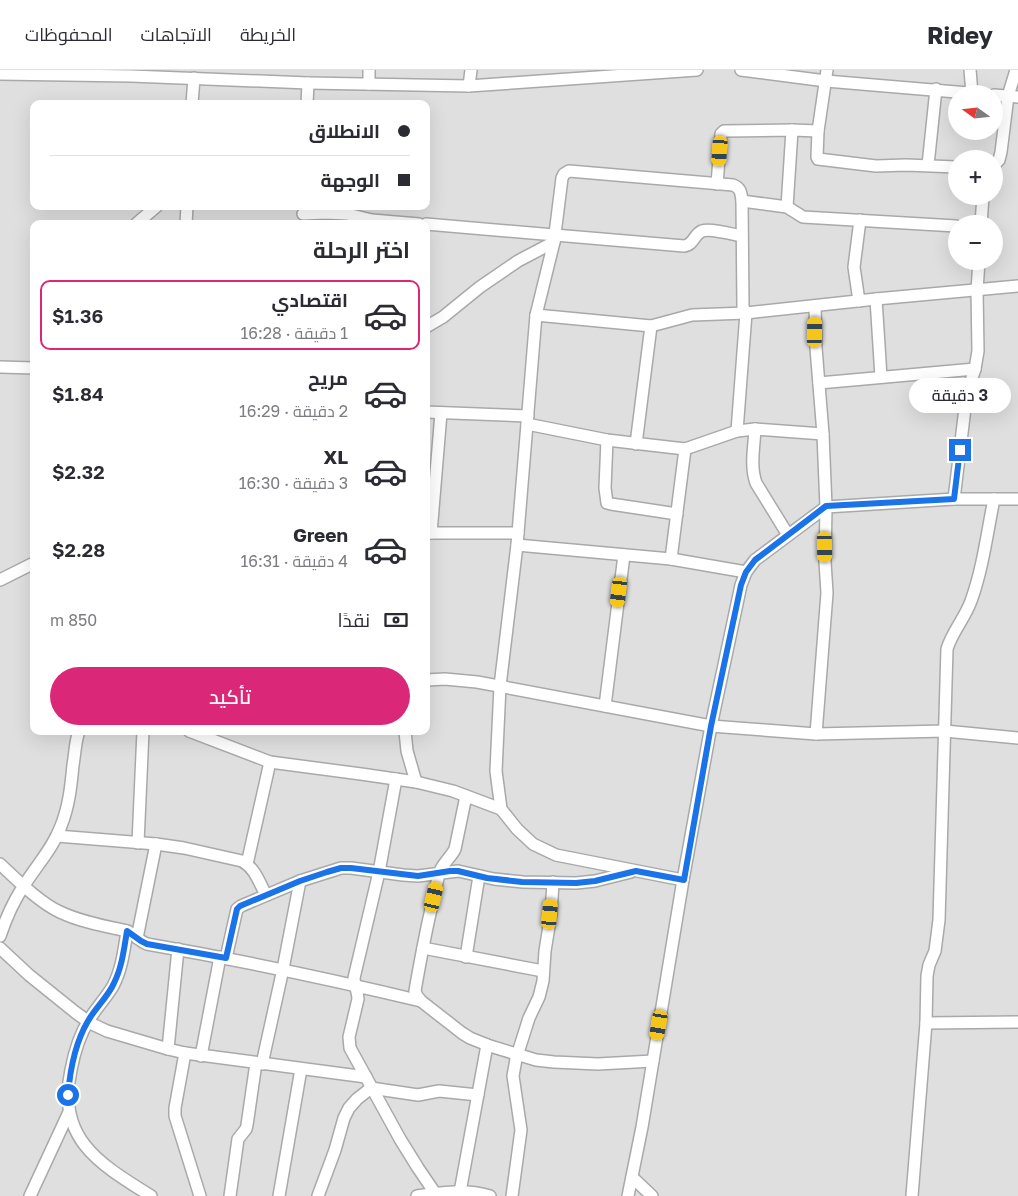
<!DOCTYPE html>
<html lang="ar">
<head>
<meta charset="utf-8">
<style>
	body { margin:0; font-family:"Golos Text",Cairo,sans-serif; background:#f7f7f7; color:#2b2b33; direction:rtl; height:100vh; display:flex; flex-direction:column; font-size:19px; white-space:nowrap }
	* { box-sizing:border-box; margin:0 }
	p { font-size:16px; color:#7c7c81 }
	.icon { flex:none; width:28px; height:28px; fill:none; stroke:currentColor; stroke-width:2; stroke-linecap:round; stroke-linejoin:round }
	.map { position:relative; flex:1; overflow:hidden; direction:ltr }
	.sheet { position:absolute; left:30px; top:150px; width:400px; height:515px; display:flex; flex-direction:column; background:#fff; border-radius:10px; box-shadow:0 5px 20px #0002; direction:rtl }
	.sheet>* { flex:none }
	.banner { position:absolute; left:30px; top:30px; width:400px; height:110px; border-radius:10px; box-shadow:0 5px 20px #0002; direction:rtl; display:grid; align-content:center; height:110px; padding:0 20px; background:#fff }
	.needle { width:32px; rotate:285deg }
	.tools { position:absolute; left:948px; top:15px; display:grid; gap:10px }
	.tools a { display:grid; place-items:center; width:55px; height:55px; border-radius:50%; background:#fff; box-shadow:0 5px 20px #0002; font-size:25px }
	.end { position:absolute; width:22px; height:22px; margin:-11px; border:6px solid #1a73e8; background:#fff; box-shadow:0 0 0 2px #fff }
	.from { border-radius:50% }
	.bubble { position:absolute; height:35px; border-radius:18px; background:#fff; box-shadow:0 5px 20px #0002; font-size:16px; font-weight:600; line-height:35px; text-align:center; direction:rtl }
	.car { position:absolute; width:15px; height:30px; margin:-15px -8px; border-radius:6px; box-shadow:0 0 4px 1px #0007; background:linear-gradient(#f5c518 24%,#345 0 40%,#f5c518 0 76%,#345 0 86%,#f5c518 0) }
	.banner b { display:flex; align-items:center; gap:18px; height:48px; font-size:19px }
	.banner b+b { border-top:1px solid #e1e1e2 }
	.banner i { width:12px; height:12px; background:#2b2b33 }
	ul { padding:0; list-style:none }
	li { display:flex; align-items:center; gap:15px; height:70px; margin:0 10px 8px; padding:0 10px; border:2px solid transparent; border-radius:10px }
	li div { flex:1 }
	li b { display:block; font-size:19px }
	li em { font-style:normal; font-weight:600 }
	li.current { border-color:#db2777 }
	li>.icon { width:45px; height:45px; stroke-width:1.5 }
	h2 { padding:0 20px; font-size:22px; line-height:60px }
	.pay { display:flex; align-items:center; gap:12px; height:55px; padding:0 20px; font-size:19px }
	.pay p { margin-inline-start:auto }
	.button { display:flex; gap:10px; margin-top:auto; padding:10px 20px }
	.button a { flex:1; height:58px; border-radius:30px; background:#db2777; color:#fff; font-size:20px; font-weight:600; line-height:58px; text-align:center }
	header { display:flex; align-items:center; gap:30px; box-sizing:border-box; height:70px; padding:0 25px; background:#fff; border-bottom:1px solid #e1e1e2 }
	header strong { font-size:24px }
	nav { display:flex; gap:28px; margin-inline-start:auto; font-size:18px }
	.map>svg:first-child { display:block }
	.residential { fill:#e0dfdf; fill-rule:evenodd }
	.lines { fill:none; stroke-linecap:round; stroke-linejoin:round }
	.street-casing { stroke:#a9a9a9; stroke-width:14 }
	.street { stroke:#fff; stroke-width:11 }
	.route { stroke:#1a73e8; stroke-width:6 }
</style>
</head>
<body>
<header>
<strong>Ridey</strong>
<nav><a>الخريطة</a><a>الاتجاهات</a><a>المحفوظات</a></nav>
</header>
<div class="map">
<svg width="1018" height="1126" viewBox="0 0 1018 1126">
	<rect width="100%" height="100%" fill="#f2efe9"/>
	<path class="residential" d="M 0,0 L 1018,0 L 1018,1126 L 0,1126 ZM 956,24 L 994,24 L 994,61 L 956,61 ZM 34,34 L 426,34 L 426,136 L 34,136 ZM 956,89 L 994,89 L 994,126 L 956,126 ZM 34,154 L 426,154 L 426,661 L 34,661 ZM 956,154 L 994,154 L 994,191 L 956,191 Z"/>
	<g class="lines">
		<defs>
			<g id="street">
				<path d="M 369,0 L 369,14"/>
				<path d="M 741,0 L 826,11 L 980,24"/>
				<path d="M 827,0 L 818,61 L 817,87 L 818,89 L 876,96 L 906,95 L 956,97"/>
				<path d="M 970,0 L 972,23"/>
				<path d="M 0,4 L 131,6 L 308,13 L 469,16 L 697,0"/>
				<path d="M 469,16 L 471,0"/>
				<path d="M 994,25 L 1018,27"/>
				<path d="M 192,34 L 194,8"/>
				<path d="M 307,34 L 308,13"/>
				<path d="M 928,95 L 936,19"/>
				<path d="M 994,95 L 999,90 L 1001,82 L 1008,26 L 1016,0"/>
				<path d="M 717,114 L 721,64 L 724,61 L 792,60 L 818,61"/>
				<path d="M 742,131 L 787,137 L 803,147 L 956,156"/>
				<path d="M 787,137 L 792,60"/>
				<path d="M 303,144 L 325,143 L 347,144 L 372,150 L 419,154"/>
				<path d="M 136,154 L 157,136"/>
				<path d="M 186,154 L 187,136"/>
				<path d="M 426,154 L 684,176 C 694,175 693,165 702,161 C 710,158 732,164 741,166"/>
				<path d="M 981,154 L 983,126"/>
				<path d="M 876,229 L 881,307"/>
				<path d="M 859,231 L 854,197 L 860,150"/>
				<path d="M 815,236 L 816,278 L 823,364 L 826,437 L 825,492 L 827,523 L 816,664"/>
				<path d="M 536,245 L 651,256 L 692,245 L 746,243 L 876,229 L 1018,216"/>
				<path d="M 426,257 L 443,247 L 480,217 L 518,191 L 554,172"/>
				<path d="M 0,297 L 34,298"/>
				<path d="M 819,313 L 975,299"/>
				<path d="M 426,342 L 528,346"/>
				<path d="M 527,354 L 607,370 L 685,379 L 737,361 L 755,359 L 823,364"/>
				<path d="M 755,359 C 754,378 750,396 756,413 L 788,465"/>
				<path d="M 607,370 L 605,418 L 607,433 L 611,434 L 677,444"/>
				<path d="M 636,374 L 651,256"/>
				<path d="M 954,429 L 966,330 L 970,314 L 975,299 L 978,281 L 977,220 L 979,191"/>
				<path d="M 426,463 L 518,463"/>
				<path d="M 431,463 L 441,343"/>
				<path d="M 517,475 L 671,489 L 746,502"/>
				<path d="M 671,489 L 685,379"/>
				<path d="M 0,510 L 34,493"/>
				<path d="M 426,610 L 445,609 L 477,612 L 711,656 L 816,664 L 945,661 L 1018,668"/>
				<path d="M 605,636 L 624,485"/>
				<path d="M 189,661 L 270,692 L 361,704 L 416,712 L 453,721 L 501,739"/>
				<path d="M 405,661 L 407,681 L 416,712"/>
				<path d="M 396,709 L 379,802 L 354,908 C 354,916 358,921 358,929 L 349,967 L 350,978 L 400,1069 L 418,1098 L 435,1123"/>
				<path d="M 466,726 L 455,779 C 451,787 444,792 440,801 C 437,811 435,821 433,831 C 426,859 421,887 416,915 L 415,921 L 417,926 L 421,931 L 462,963 L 470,968 L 490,976 L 536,990 L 554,992 L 598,994 L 653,991"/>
				<path d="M 57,766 L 156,774 L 184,778 L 242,791 C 255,798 259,812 266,825"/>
				<path d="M 138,773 L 143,661"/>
				<path d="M 0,794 C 17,810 40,833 60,842 C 81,852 105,856 127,861 C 134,864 139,871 147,874 C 239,890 330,909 421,931"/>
				<path d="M 247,794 L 270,692"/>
				<path d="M 683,810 L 556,785 L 533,774 L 517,759 L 501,739 L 496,701 L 500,616 L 517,475 L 536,245 L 554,172 L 562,108 L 564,104 L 569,101 L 733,115 C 741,118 741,123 742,131 L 743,237 L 746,243 L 737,361"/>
				<path d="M 127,861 C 124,880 122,899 113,916 C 106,928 96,938 89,950 C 80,964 74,984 71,1000 C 56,1069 100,1094 151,1126"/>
				<path d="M 0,866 C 6,848 14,830 25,814 C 37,795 53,778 61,756 C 69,736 71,716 73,695 C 75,684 75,672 79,661"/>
				<path d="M 137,868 L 156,774"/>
				<path d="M 0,878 L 29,905 L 75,942 L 90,953 L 107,961 L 168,979 L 185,983 L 366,1007"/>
				<path d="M 423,878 L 543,901"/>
				<path d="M 466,887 L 479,806"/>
				<path d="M 226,888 L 237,839 L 241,836 L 300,811 L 341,798 L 351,798 L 403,805 L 418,806 L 458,801 L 494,809 L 523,812 L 576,813 L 595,811 L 631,802"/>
				<path d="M 926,953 L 1018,952"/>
				<path d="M 168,979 L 178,879"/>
				<path d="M 185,983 L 175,1038 L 175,1046 L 200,1126"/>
				<path d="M 201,986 L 220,887"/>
				<path d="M 262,994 L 283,899 L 300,811"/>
				<path d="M 632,1107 L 652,1126"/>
				<path d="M 460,1122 L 487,975"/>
				<path d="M 30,1126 L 69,1042"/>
				<path d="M 230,1126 L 238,1069 L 246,1059 L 247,1055 L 256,993"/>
				<path d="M 279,1126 L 301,999"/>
				<path d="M 318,1126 L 335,1080 L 344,1048 L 349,1038 L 357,1029 L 371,1018 L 418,1025 L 439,1021 L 478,1025"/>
				<path d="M 417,1126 C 441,1122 466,1119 490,1126"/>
				<path d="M 512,1126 L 521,1060 L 513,1006 L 516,989 L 529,948 L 539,927 L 543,911 L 545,881 L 551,844 L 553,812"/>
				<path d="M 628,1126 L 642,1057 L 683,810 L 711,656 L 741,515 L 746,502 L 755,490 L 826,437 L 954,429 L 1018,429"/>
				<path d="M 912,1126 L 926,953 L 927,906 L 929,895 L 935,881 L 939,850 L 947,579 C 952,562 965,548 971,531 C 983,498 987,463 994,429"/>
			</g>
		</defs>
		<use href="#street" class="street-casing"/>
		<use href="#street" class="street"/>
	</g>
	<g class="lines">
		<path class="route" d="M 68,1025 C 70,1000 75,973 88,951 C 95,938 108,927 114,913 C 122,897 124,879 127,861 L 141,871 L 147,874 L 226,888 L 237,839 L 240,836 L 300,811 L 327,802 L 341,798 L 351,798 L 418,806 L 450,801 L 458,801 L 487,808 L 522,812 L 576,813 L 595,811 L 636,801 L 684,810 L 711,656 L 741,515 L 746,502 L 755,490 L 826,436 L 954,429 L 960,380"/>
	</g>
</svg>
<div class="tools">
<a><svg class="needle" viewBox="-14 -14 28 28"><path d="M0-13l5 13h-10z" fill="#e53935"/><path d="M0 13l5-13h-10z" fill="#7c7c81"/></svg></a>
<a>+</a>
<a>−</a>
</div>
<i class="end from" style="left:68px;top:1025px"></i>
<i class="end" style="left:960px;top:380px"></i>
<div class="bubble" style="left:909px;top:308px;width:102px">3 دقيقة</div>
<i class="car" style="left:720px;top:81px;rotate:184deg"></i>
<i class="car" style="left:815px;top:262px;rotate:1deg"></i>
<i class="car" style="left:825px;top:477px;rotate:179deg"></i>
<i class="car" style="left:619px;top:522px;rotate:187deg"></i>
<i class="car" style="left:434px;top:827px;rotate:13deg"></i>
<i class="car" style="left:550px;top:844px;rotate:5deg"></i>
<i class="car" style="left:659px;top:955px;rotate:190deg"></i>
<div class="banner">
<b><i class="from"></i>الانطلاق</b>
<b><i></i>الوجهة</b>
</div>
<section class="sheet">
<h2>اختر الرحلة</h2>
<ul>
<li class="current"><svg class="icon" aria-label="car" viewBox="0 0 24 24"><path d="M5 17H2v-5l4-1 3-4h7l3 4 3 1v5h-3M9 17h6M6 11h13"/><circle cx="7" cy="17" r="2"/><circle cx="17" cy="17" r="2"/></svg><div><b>اقتصادي</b><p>1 دقيقة · 16:28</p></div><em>$1.36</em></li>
<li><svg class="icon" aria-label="car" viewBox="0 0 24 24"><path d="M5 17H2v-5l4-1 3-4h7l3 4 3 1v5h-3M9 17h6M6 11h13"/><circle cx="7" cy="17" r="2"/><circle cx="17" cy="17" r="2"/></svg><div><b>مريح</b><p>2 دقيقة · 16:29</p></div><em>$1.84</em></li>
<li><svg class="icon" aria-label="car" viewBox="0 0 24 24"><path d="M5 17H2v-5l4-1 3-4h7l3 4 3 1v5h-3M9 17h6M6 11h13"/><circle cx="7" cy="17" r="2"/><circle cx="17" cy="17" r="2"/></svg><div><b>XL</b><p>3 دقيقة · 16:30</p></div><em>$2.32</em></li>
<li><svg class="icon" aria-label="car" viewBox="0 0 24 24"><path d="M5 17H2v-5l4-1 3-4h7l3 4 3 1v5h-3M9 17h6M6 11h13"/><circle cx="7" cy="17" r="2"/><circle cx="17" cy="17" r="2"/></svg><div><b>Green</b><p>4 دقيقة · 16:31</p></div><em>$2.28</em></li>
</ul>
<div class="pay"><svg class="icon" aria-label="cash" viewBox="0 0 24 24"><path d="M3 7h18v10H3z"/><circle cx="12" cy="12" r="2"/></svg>نقدًا<p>850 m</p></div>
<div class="button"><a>تأكيد</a></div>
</section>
</div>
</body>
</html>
